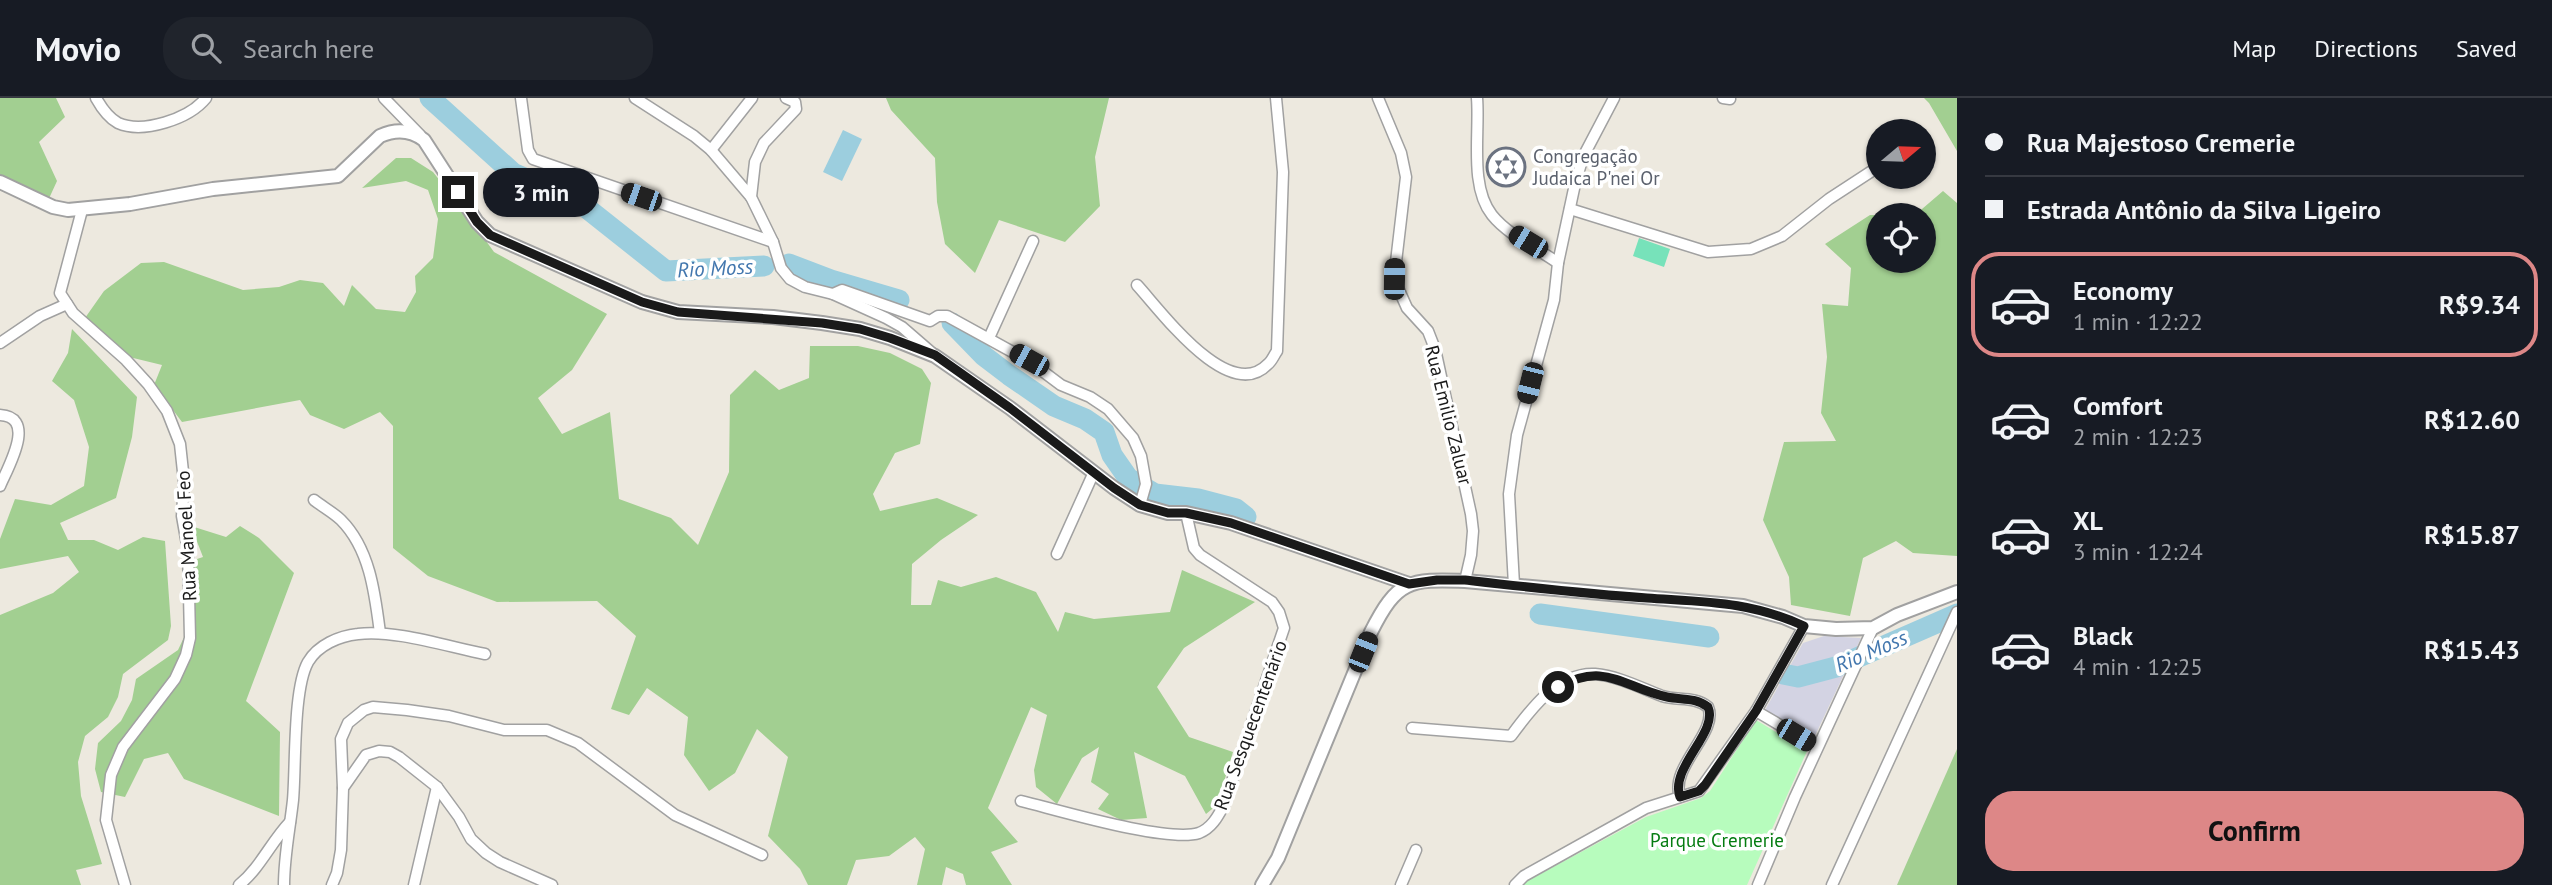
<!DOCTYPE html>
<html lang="en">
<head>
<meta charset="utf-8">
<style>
	body { margin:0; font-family:"PT Sans",sans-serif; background:#20242c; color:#f1f3f6; height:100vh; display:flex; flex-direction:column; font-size:26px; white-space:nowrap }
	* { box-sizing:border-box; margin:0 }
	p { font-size:23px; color:#9ea1a6 }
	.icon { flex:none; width:38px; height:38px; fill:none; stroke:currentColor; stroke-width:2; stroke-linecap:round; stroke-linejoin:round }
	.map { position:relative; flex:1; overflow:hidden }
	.details { display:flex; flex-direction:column; background:#171b24; width:595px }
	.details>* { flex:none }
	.hud { display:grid; align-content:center; height:154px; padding:0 28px; background:#171b24 }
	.needle { width:46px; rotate:71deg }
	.buttons { position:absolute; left:1866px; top:21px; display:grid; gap:14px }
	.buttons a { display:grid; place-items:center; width:70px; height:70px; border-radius:50%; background:#171b24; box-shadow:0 2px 5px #0004; font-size:35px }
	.end { position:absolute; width:32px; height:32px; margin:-16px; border:9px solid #1a1a1a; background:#fff; box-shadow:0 0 0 4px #fff }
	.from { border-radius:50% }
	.bubble { position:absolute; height:49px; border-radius:24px; background:#171b24; box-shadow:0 2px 5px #0004; font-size:23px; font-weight:800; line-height:49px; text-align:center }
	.car { position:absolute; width:21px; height:42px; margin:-21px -10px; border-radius:9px; box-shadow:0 0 5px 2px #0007; background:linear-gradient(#222 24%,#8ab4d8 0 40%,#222 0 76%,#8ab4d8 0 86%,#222 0) }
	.hud b { display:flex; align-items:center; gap:24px; height:66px; font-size:26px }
	.hud b+b { border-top:2px solid #363941 }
	.hud i { width:18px; height:18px; background:#f1f3f6 }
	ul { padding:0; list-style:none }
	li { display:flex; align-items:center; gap:21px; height:105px; margin:0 14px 10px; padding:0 14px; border:4px solid transparent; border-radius:28px }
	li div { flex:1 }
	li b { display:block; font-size:26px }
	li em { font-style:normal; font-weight:800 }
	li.selected { border-color:#dd8787 }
	li>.icon { width:63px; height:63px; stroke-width:1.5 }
	.button { display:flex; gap:14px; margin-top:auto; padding:14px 28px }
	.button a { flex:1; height:80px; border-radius:28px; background:#dd8787; color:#111; font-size:28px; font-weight:800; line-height:80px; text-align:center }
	header { display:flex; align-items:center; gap:42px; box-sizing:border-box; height:98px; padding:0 35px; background:#171b24; border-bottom:2px solid #363941 }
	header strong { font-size:33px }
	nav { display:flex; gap:38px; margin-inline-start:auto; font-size:24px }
	.search { width:490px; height:63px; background:#20242c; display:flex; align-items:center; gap:18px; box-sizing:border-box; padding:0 24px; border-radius:28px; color:#9ea1a6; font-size:26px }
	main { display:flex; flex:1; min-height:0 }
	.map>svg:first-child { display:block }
	.forest { fill:#a2cf91 }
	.park { fill:#b7fcbd }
	.pitch { fill:#77e2ba }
	.plaza { fill:#d3d3e3 }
	.water { fill:#9ccede }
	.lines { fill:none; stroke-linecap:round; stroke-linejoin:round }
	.river { stroke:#9ccede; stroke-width:21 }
	.minor-casing { stroke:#a1a1a1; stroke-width:13 }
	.tertiary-casing { stroke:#a1a1a1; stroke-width:16 }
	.minor { stroke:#fff; stroke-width:10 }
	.tertiary { stroke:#fff; stroke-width:12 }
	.route { stroke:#1a1a1a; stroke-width:9 }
	.labels { text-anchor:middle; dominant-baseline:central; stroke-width:7; stroke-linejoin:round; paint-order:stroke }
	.worship-label { font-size:19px; fill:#5b616d; stroke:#fff; text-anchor:start }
	.street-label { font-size:19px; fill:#1a1a1a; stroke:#fff }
	.park-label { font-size:19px; fill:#057c11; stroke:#fff }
	.water-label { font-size:21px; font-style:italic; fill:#4377ae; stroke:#fff }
</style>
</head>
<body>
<header>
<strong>Movio</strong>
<div class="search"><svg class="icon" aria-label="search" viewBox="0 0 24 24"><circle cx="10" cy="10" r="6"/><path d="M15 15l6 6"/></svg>Search here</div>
<nav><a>Map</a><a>Directions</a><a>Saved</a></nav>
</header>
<main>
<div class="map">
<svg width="1957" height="787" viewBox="0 0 1957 787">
	<rect width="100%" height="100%" fill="#ede9df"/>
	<g class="forest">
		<path d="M 0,0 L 56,0 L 65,19 L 39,44 L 57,83 L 46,107 L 31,107 L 0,90 Z"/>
		<path d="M 886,0 L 1109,0 L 1095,59 L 1100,108 L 1065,144 L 999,122 L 975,175 L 945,146 L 937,104 L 935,60 L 891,12 Z"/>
		<path d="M 1924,0 L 1957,0 L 1957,53 L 1929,5 Z"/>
		<path d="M 396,60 L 411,60 L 433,74 L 468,118 L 494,154 L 607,216 L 572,272 L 538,300 L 562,336 L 610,314 L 619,401 L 671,420 L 698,447 L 729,374 L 730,297 L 755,272 L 779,292 L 809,280 L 810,248 L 858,248 L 890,255 L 922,271 L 931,285 L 920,346 L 895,355 L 873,396 L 880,413 L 937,400 L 978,417 L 941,442 L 912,466 L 911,507 L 931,507 L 938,482 L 961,489 L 996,479 L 1036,494 L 1058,534 L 1065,514 L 1094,521 L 1170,514 L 1182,472 L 1255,504 L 1184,550 L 1157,589 L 1189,639 L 1233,654 L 1217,707 L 1206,716 L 1185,678 L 1134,654 L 1147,720 L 1121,722 L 1098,711 L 1109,696 L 1091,684 L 1099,649 L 1082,660 L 1057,706 L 1036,689 L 1034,672 L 1047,617 L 1031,609 L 988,710 L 1018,744 L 991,754 L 1012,787 L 966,787 L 963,776 L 946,769 L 942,787 L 917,787 L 925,751 L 915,739 L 889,758 L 856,762 L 847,787 L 808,787 L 800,771 L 768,738 L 788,659 L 757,631 L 735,675 L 709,693 L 684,657 L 688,619 L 647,590 L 629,617 L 611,611 L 636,538 L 597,503 L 497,504 L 428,478 L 393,450 L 393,328 L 380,314 L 344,331 L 310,317 L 300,302 L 182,324 L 154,287 L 162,267 L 125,258 L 85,220 L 104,193 L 141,165 L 164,164 L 243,192 L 279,189 L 300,182 L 323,185 L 344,208 L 352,187 L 376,211 L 405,214 L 416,194 L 415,178 L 433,160 L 438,121 L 428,92 L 406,83 L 362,90 Z"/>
		<path d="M 1943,93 L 1957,105 L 1957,458 L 1913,455 L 1896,443 L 1863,460 L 1850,518 L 1791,507 L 1789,479 L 1763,422 L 1784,344 L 1836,343 L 1821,315 L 1827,259 L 1822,206 L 1848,208 L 1851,170 L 1825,146 L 1870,117 L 1888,117 L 1878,117 L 1878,163 L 1923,163 L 1923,117 L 1915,117 Z"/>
		<path d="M 72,231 L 137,299 L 132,339 L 116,400 L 60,425 L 68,442 L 94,442 L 118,452 L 143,439 L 165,443 L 171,528 L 168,542 L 123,576 L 118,599 L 108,619 L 85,638 L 78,664 L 81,698 L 102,766 L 76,772 L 81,787 L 0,787 L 0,517 L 53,495 L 79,474 L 68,458 L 0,471 L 0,441 L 15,401 L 51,407 L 84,388 L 89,349 L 74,302 L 52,283 L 68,255 Z"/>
		<path d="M 191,428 L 226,439 L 240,428 L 259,440 L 294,475 L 246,603 L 280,634 L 279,718 L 184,681 L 168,655 L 144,661 L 125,699 L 101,694 L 95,671 L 98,645 L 121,623 L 132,602 L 136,581 L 178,552 L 186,535 L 185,465 L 203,459 Z"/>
		<path d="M 1957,651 L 1957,787 L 1897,787 Z"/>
	</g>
	<path class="park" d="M 1756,622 L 1807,653 L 1747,787 L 1520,787 L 1646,719 L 1701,700 L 1710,693 Z"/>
	<path class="pitch" d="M 1639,140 L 1670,151 L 1664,169 L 1633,158 Z"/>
	<path class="plaza" d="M 1824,538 L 1861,540 L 1814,640 L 1765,612 L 1803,545 Z"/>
	<path class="water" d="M 843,32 L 862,41 L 842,83 L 823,74 Z"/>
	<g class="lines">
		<g class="river">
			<path d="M 430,0 L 513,75 L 579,104 L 666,173 L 764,168"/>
			<path d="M 789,166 L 831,182 L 899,202"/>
			<path d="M 952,225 L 984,258 L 1009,277 L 1054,308 L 1085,321 L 1104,334 L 1112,357 L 1128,380 L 1155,396 L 1198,401 L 1236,411 L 1246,419"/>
			<path d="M 1540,516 L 1709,539"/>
			<path d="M 1783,576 L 1798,579 L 1836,569 L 1957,516"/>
		</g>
		<defs>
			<g id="minor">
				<path d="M 96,0 C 101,9 109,20 118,25 C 143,36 189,21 206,0"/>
				<path d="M 384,0 L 420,37"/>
				<path d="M 521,0 L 528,52 L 533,61 L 773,144"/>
				<path d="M 635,0 L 694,38 L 711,52 L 751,99"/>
				<path d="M 786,0 L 795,4 L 796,11 L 764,45 L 755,64 L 751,99 L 773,144 L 781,170 L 790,181 L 805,189 L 833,196 L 886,220 L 902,229 L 932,255"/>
				<path d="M 1378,0 L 1401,55 L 1406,79 L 1394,181 L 1407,210 L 1428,233 L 1435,251 L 1471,416 L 1473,433 L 1471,457 L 1465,483"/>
				<path d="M 1477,0 C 1480,35 1469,88 1492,117 C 1508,137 1537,150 1558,165"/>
				<path d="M 1723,0 L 1730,1"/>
				<path d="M 711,52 L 752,0"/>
				<path d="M 1570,111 L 1708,154 L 1751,151 L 1782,138 L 1829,101 L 1878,69"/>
				<path d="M 82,112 L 60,195 L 73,215 L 126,262 L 148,286 L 167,313 L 180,346 L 184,383 L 182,418 L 188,452 L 190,540 L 186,557 L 175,581 L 123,649 L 111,677 L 106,722 L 125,787"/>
				<path d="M 1137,187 C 1161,213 1229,307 1268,266 C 1272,263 1274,257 1277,253 L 1283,74 L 1276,0"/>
				<path d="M 833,196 L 842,192 L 930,223 L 938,218 L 947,218 L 1029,263 L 1061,287 L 1090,299 L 1108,311 L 1133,340 L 1141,358 L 1146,386 L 1140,407"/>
				<path d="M 989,240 L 1033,143"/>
				<path d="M 0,245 L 40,218 L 67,206"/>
				<path d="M 0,317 C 38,319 7,371 0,388"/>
				<path d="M 314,402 C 323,409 334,415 341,422 C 370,451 375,496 380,535"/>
				<path d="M 1057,456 L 1094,374"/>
				<path d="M 1514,487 L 1509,396 L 1517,337 L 1554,202 L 1558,165 L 1575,86 L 1583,59 L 1614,0"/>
				<path d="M 1756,613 L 1817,649"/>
				<path d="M 1412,630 L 1511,638 C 1530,612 1558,574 1595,576 C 1618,578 1641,590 1662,598 C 1677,603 1695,598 1708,609 C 1719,634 1669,669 1680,699"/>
				<path d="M 343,690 L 341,641 L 348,625 L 364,612 L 373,609 L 407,612 L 449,618 L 504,632 L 547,632 L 578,645 L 675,717 L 762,757"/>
				<path d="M 1021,703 C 1058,712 1167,745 1199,735 C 1212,730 1218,718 1224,707 L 1284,530 L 1279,514 L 1272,504 L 1200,457 L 1194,450 L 1186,415"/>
				<path d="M 239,787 C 260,770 271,744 290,724"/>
				<path d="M 284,787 C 284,758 290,730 293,702 C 296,667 293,591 308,564 C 318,547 339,538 358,536 C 393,531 449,549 485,556"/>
				<path d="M 332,787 L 337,775 L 341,752 L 343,690 L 366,657 L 379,653 L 390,654 L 399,659 L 437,689 L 459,719 L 471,741 L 486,755 L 500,764 L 552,787"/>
				<path d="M 414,787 L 437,689"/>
				<path d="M 1401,787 L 1416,752"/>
				<path d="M 1515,787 L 1524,778 L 1646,710 L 1699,693 L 1756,613 L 1804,528"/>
				<path d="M 1758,787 L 1795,699 L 1873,530"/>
				<path d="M 1832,787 L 1957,514"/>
			</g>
			<g id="tertiary">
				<path d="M 0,84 L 53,109 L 68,112 L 130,106 L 213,91 L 338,78 L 380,38 C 396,31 411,32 424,42 L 477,124 L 490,137 L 642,204 L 678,214 L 773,219 L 822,225 L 860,231 L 890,240 L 935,258 L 1010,310 L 1114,390 L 1140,407 L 1168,415 L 1186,415 L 1231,425 L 1409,486"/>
				<path d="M 1262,787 L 1278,760 L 1371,534 C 1397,482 1409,481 1465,483 L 1743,508 L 1783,519 L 1804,528 L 1836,531 L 1873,530 L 1897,517 L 1957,494"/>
			</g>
		</defs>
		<use href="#minor" class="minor-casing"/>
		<use href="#tertiary" class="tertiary-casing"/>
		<use href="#minor" class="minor"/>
		<use href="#tertiary" class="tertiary"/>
	</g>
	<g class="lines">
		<path class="route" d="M 458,94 L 477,124 L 490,137 L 642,204 L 678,214 L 822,225 L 860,231 L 890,240 L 935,257 L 1010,310 L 1114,390 L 1140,407 L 1168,415 L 1186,415 L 1231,425 L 1409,486 L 1437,482 L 1465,482 C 1526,489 1586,496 1647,500 C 1705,504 1749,503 1804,528 L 1756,613 L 1705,687 L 1699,693 L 1680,699 C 1669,670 1719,634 1708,609 C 1696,599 1681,602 1667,599 C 1622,589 1606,563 1558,589"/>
	</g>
	<defs>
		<symbol id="synagogue-ring" viewBox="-11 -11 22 22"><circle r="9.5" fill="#fff" stroke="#6b7280" stroke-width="1.5"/><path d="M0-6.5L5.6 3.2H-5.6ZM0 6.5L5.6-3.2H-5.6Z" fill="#6b7280"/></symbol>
	</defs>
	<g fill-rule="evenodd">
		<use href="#synagogue-ring" x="1484" y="47" width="44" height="44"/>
	</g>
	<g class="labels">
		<g class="worship-label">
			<text x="1533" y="58">Congregação<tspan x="1533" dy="22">Judaica P'nei Or</tspan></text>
		</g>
		<g class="street-label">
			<text transform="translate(1449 317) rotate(76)">Rua Emilio Zaluar</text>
			<text transform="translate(186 438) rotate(-93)">Rua Manoel Feo</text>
			<text transform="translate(1250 627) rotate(-70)">Rua Sesquecentenário</text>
		</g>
		<g class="park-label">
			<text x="1717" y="742">Parque Cremerie</text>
		</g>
		<g class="water-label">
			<text transform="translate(715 170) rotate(-3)">Rio Moss</text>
			<text transform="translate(1871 553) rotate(-23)">Rio Moss</text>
		</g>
	</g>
</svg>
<div class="buttons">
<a><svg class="needle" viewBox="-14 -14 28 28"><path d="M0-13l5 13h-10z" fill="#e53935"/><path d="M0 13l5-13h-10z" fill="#9ea1a6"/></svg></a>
<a><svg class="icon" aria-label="locate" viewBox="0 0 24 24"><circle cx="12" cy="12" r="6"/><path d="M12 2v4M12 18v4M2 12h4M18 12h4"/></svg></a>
</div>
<i class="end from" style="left:1558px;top:589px"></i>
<i class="end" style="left:458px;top:94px"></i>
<div class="bubble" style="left:483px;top:70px;width:116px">3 min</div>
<i class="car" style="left:641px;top:99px;rotate:289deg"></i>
<i class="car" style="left:1528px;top:144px;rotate:301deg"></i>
<i class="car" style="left:1394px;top:181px;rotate:1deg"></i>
<i class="car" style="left:1029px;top:262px;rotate:299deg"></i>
<i class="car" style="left:1530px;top:285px;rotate:194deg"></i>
<i class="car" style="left:1363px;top:554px;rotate:22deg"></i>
<i class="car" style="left:1796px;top:637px;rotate:121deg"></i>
</div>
<section class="details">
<div class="hud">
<b><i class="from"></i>Rua Majestoso Cremerie</b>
<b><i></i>Estrada Antônio da Silva Ligeiro</b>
</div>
<ul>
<li class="selected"><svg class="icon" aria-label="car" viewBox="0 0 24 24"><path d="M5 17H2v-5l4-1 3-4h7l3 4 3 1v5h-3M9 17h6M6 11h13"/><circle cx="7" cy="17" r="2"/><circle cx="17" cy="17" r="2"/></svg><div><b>Economy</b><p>1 min · 12:22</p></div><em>R$9.34</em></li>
<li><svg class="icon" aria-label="car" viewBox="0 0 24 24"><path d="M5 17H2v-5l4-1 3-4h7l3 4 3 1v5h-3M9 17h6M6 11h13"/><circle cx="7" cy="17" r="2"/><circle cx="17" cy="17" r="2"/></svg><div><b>Comfort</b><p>2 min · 12:23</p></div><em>R$12.60</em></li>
<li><svg class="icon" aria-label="car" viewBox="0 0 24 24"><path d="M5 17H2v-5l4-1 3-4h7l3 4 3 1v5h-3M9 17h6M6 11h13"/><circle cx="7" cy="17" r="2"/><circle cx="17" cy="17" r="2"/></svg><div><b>XL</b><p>3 min · 12:24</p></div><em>R$15.87</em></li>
<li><svg class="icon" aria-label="car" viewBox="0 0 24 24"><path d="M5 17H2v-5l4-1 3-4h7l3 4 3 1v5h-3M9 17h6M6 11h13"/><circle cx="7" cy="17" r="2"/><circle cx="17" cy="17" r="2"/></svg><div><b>Black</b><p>4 min · 12:25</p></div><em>R$15.43</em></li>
</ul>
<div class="button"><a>Confirm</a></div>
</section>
</main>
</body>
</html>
